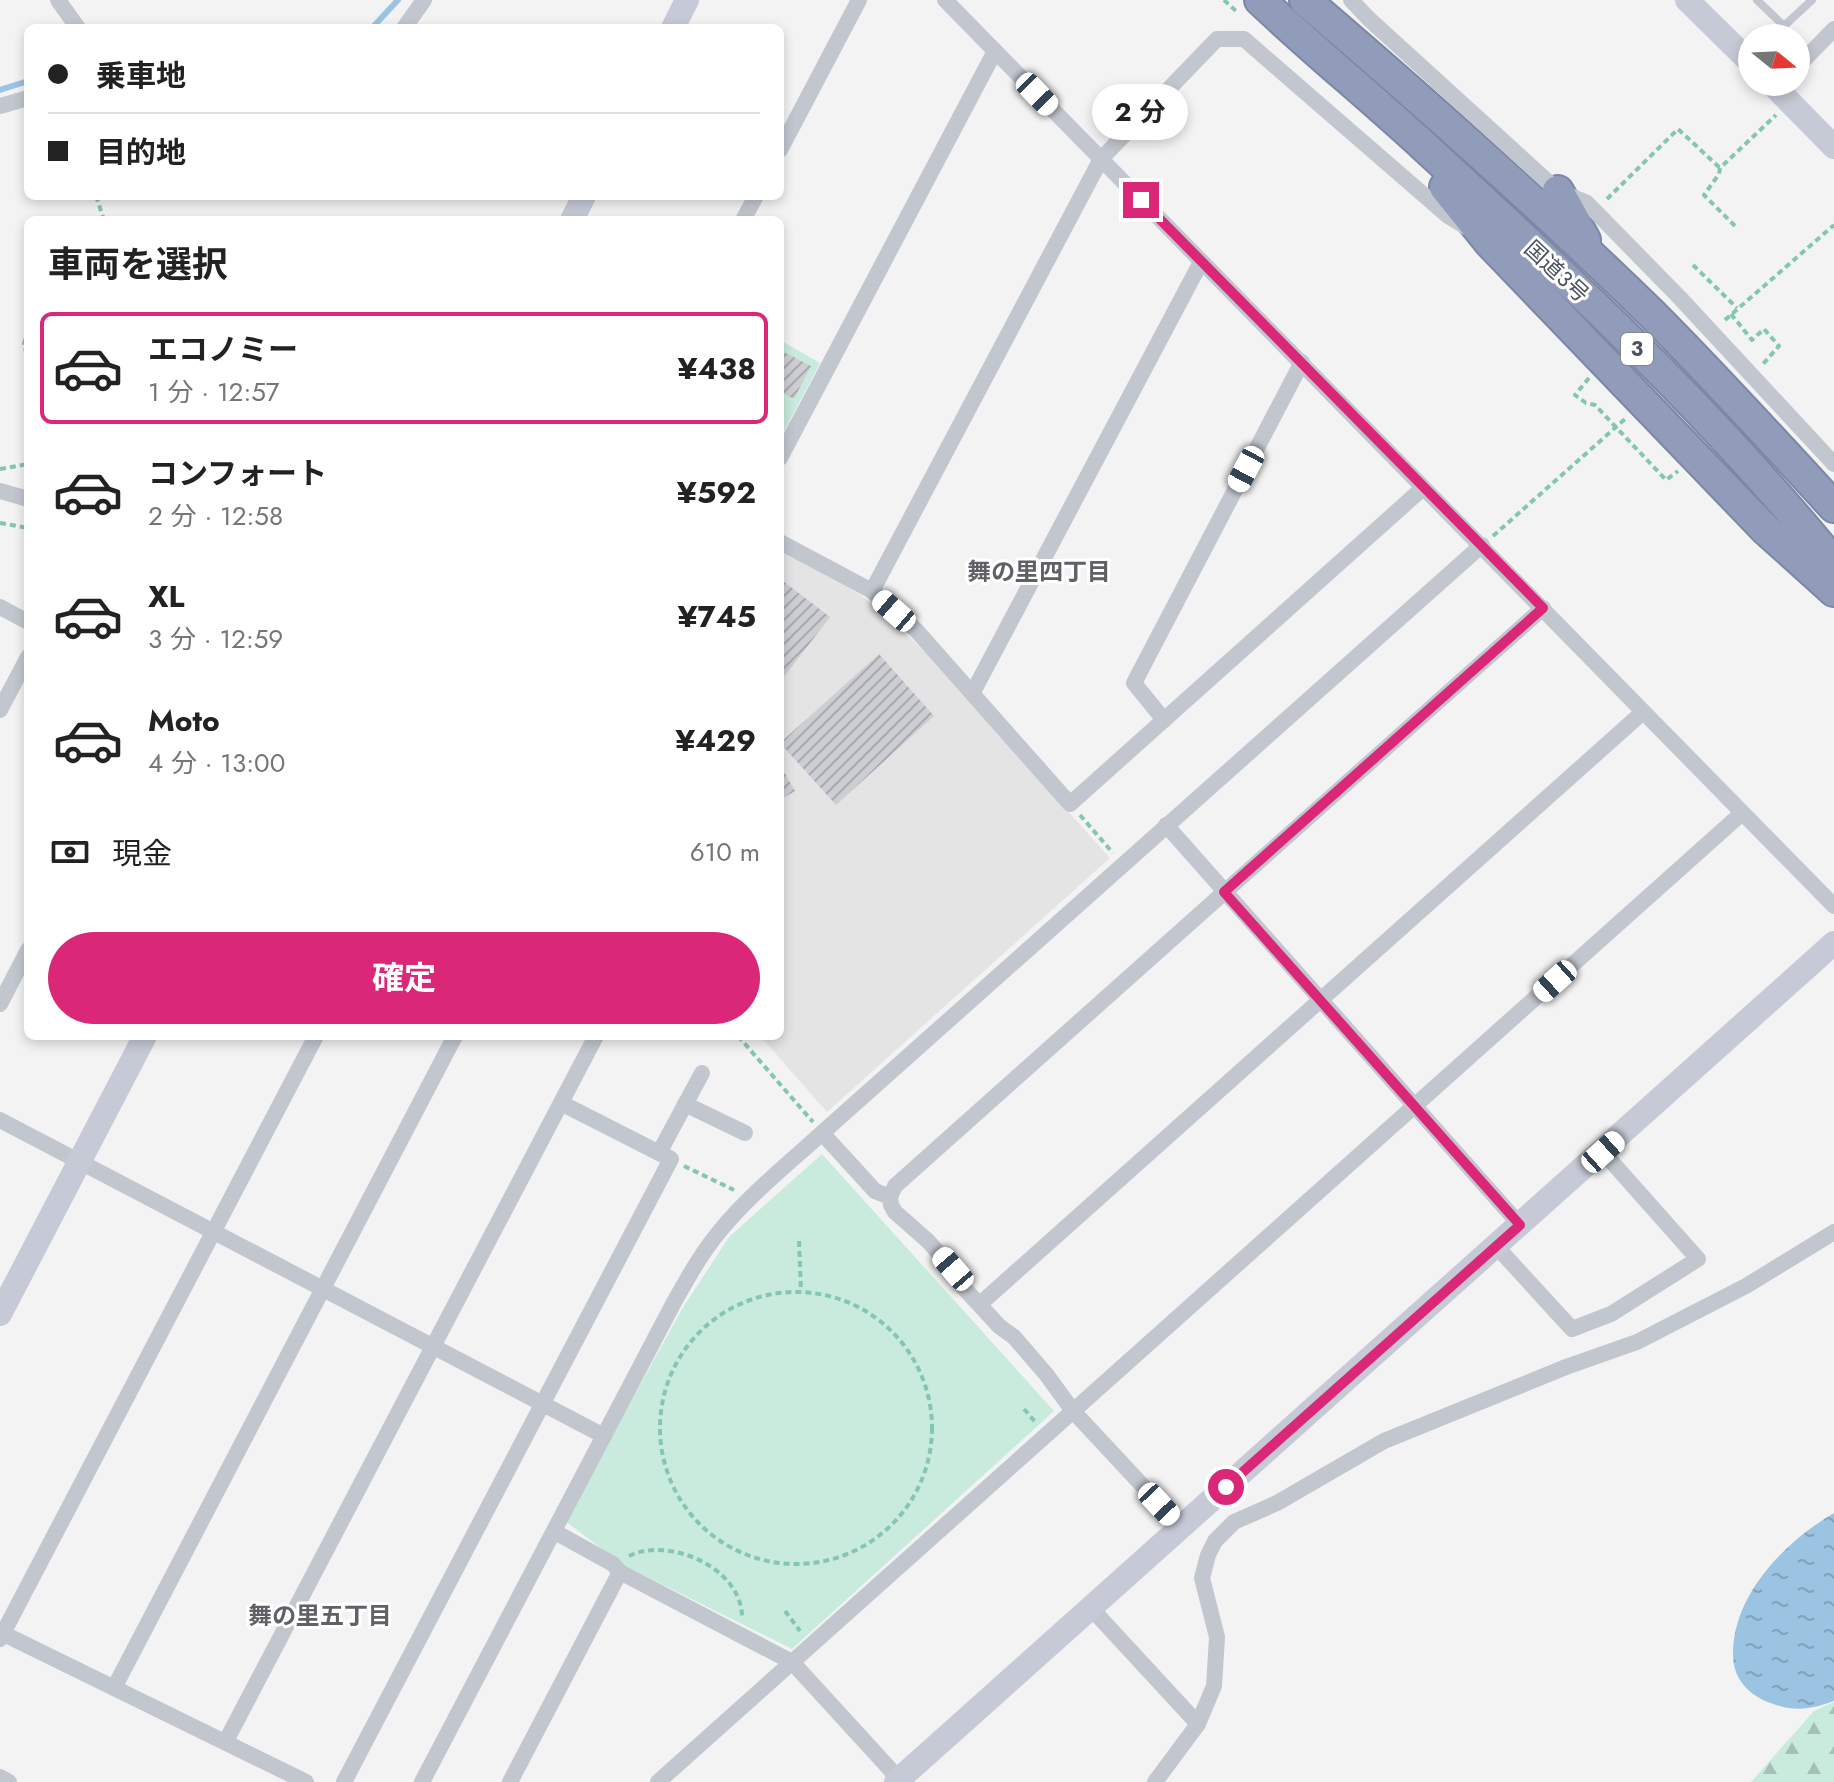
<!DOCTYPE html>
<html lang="ja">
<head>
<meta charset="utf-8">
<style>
	body { margin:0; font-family:Jost,"Noto Sans JP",sans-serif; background:#f2f2f2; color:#222; height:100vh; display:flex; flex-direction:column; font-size:30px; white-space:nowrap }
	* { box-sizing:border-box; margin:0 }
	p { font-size:26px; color:#767676 }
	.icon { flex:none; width:44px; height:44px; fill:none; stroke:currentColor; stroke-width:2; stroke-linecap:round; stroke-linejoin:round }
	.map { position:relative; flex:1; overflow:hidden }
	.side { position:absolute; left:24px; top:216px; width:760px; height:824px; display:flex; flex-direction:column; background:#fff; border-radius:12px; box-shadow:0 4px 12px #0003 }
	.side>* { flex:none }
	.banner { position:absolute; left:24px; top:24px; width:760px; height:176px; border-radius:12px; box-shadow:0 4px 12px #0003; display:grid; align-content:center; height:176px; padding:0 24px; background:#fff }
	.needle { width:52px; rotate:108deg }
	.fabs { position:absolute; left:1738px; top:24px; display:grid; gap:16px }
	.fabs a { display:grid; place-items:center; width:72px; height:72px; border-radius:50%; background:#fff; box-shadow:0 4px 12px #0003; font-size:40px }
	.end { position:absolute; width:36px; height:36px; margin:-18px; border:10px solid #db2777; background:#fff; box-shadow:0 0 0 4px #fff }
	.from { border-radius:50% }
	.bubble { position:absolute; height:56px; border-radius:28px; background:#fff; box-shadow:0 4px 12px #0003; font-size:26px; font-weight:700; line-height:56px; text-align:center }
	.car { position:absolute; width:24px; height:48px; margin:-24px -12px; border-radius:10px; box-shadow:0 0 6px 2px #0007; background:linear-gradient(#fff 24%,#345 0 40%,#fff 0 76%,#345 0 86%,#fff 0) }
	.banner b { display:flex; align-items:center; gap:28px; height:76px; font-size:30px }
	.banner b+b { border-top:2px solid #e0e0e0 }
	.banner i { width:20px; height:20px; background:#222 }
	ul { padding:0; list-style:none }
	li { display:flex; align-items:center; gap:24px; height:112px; margin:0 16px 12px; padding:0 8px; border:4px solid transparent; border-radius:12px }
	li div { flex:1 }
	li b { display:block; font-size:30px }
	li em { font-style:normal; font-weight:700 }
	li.current { border-color:#db2777 }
	li>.icon { width:72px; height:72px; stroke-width:1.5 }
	h2 { padding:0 24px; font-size:36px; line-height:96px }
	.pay { display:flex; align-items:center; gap:20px; height:88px; padding:0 24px; font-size:30px }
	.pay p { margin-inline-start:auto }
	.button { display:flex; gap:16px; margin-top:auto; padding:16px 24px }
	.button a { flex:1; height:92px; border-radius:48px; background:#db2777; color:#fff; font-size:32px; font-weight:700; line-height:92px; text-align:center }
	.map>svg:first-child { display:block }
	.education { fill:#e5e4e4 }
	.forest { fill:url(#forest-firs) }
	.green { fill:#c8ebdd }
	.water { fill:url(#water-ripples) }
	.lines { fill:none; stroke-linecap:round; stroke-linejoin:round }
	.stream { stroke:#9bc4e2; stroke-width:6 }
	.building { fill:url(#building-hatch) }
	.highway-casing { stroke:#7c87a6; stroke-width:34 }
	.path { stroke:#84c5b3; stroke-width:4; stroke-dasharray:6 4; stroke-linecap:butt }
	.lane { stroke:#c2c7cf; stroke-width:8 }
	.street { stroke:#c2c7cf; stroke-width:16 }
	.secondary { stroke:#c6cad6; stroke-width:24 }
	.highway { stroke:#919cba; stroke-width:30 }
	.route { stroke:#db2777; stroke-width:10 }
	.labels { text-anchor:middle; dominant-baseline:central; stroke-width:6; stroke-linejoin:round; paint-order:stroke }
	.shield { fill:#fff; stroke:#82868e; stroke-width:2 }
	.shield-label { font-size:20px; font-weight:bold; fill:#4c525e }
	.street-label { font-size:22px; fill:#4c525e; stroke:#fff }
	.neighbourhood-label { font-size:24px; font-weight:bold; fill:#606166; stroke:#fff }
</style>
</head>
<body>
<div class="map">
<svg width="1834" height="1782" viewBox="0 0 1834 1782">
	<defs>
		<pattern id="forest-firs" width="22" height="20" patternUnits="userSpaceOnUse" patternTransform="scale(2)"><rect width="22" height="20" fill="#c8ebdd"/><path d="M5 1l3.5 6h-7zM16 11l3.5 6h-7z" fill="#a5c1b6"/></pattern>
		<pattern id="water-ripples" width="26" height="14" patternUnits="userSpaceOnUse" patternTransform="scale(2)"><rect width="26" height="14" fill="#9bc4e2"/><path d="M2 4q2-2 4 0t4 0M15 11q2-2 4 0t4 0" fill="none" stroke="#81a2ba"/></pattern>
		<pattern id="building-hatch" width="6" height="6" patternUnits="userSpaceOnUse" patternTransform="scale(2)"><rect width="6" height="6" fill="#cdced4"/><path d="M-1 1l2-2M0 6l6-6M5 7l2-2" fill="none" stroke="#a9aaaf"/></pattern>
	</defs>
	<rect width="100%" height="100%" fill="#f4f3f3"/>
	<path class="education" d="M 780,550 L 856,592 L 881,610 L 925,652 L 1110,858 L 827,1112 L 760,1036 L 780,1036 Z"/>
	<path class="forest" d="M 1834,1702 L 1834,1782 L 1751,1782 L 1814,1711 Z"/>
	<g class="green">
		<path d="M 780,340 L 820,363 L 780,439 Z"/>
		<path d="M 822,1154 L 1054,1411 L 792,1649 L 625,1566 L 565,1521 L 682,1309 L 729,1237 Z"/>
	</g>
	<path class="water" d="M 1834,1513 L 1834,1701 C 1806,1711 1791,1712 1763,1700 C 1743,1690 1732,1674 1733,1651 C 1735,1592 1786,1541 1834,1513 Z"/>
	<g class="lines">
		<g class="stream">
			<path d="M 372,28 L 398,0"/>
			<path d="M 0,90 L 28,81"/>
		</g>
	</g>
	<g class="building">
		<path d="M 780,350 L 811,366 L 794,399 L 780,391 Z"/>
		<path d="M 783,581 L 830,617 L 780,682 L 780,584 Z"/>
		<path d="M 879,654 L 934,716 L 836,805 L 780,743 Z"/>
		<path d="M 780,765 L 795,791 L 780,800 Z"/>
	</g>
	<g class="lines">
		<defs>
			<g id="highway">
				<path d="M 1260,0 C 1314,51 1372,98 1427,149 C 1569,279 1712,413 1834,563"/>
				<path d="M 1305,0 C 1423,101 1540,205 1651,313 C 1714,376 1774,442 1834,507"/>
				<path d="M 1445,187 L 1490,243 L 1765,529 L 1834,591"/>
				<path d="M 1558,191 L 1585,240"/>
			</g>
		</defs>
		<use href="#highway" class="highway-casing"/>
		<g class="path">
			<path d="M 1224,0 L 1237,12"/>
			<path d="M 96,196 L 104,220"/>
			<path d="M 1607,199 L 1678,129 L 1720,168"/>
			<path d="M 1735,226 L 1704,195 L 1719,174 L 1720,168 L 1776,115"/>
			<path d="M 1693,265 L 1737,308"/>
			<path d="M 1731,314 L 1752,340 L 1764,329 L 1779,346 L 1763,364"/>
			<path d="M 1725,320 L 1834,225"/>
			<path d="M 28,329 L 24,344 L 28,360"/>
			<path d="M 1589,378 L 1575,395 L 1586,403 L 1595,405 L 1666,480 L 1678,471"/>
			<path d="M 0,469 L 28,464"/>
			<path d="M 0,523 L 28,528"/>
			<path d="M 1493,536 L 1625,419"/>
			<path d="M 1080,815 L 1113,853"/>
			<path d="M 738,1036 L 813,1122"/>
			<path d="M 684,1166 L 734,1190"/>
			<path d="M 799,1241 L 801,1291"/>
			<circle cx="796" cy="1428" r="136"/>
			<path d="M 1024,1409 L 1036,1423"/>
			<path d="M 629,1556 C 669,1536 741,1568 742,1616"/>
			<path d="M 785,1611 L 800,1631"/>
		</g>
		<path class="lane" d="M 1757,0 L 1784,26 L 1812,0"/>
		<g class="street">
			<path d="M 58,0 L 78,28"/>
			<path d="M 945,0 L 1834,906"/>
			<path d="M 1351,0 L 1369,19 L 1558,191 L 1587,203 L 1680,298 L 1834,464"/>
			<path d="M 404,28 L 424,0"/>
			<path d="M 1796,68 L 1834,29"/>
			<path d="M 0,106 L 28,98"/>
			<path d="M 780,150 L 859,0"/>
			<path d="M 743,220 L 756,196"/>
			<path d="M 780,458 L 995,51"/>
			<path d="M 0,491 L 28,499"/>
			<path d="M 780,542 L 872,591 L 916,630 L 1070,804 L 1423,488"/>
			<path d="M 872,591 L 1101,159 L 1217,39 L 1244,39 L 1448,216 L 1466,227"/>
			<path d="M 0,607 L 28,622"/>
			<path d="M 973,692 L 1201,262"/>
			<path d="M 0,710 L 28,657"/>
			<path d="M 1164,720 L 1134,683 L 1302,362"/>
			<path d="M 1166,825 L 1520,1225"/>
			<path d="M 0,1004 L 28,950"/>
			<path d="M 685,1104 L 745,1133"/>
			<path d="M 0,1120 L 604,1436"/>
			<path d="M 822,1133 L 875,1191 L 890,1197"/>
			<path d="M 659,1153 L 702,1073"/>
			<path d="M 1496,1246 L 1572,1329 L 1611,1314 L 1698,1259 L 1603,1152"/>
			<path d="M 980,1304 L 1643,712"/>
			<path d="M 1181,1527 L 1073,1411 L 1046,1374 L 1014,1337 L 999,1326 L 962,1286 L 953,1269 L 928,1241 L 895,1212 L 891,1205 L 890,1197 L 895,1186 L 1543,608"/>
			<path d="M 555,1532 L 613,1564 L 620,1572 L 792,1662 L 899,1779"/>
			<path d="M 1090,1607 L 1198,1724"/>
			<path d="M 0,1632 L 306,1782"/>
			<path d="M 0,1639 L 316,1036"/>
			<path d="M 114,1688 L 455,1036"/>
			<path d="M 226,1741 L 596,1036"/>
			<path d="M 0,1777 L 9,1782"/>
			<path d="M 344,1782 L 671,1159 L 561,1103"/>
			<path d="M 422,1782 L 672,1306 C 686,1281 700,1255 719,1232 C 749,1195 787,1165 822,1133 L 1482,545"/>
			<path d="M 510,1782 L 620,1572"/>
			<path d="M 658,1782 L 1741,814"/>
			<path d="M 1155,1782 L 1198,1724 L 1214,1686 L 1217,1637 L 1202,1578 L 1208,1555 L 1215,1541 L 1234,1522 L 1277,1503 L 1384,1441 L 1566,1367 L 1637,1342 L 1746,1286 L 1834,1232"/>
		</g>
		<g class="secondary">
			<path d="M 1687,0 L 1752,64"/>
			<path d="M 673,28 L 687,0"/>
			<path d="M 1770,82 L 1834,147"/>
			<path d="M 572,220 L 584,196"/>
			<path d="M 0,1314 L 145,1036"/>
			<path d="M 896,1782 L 1834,943"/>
		</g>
		<use href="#highway" class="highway"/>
	</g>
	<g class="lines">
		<path class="route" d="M 1141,200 L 1543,608 L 1224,892 L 1520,1225 L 1226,1487"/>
	</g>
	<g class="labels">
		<rect class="shield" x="1621" y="333" width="32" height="32" rx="6"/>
		<g class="shield-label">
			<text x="1637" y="349">3</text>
		</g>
		<g class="street-label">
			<text transform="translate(1557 271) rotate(43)">国道3号</text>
		</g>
		<g class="neighbourhood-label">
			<text x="1039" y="571">舞の里四丁目</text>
			<text x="320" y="1615">舞の里五丁目</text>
		</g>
	</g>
</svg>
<div class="fabs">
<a><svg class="needle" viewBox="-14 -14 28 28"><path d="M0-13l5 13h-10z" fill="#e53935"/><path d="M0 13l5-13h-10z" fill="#767676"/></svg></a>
</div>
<i class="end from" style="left:1226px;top:1487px"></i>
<i class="end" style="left:1141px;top:200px"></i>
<div class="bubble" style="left:1092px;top:84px;width:96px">2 分</div>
<i class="car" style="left:1037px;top:94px;rotate:136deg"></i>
<i class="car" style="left:1246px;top:469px;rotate:208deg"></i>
<i class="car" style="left:894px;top:611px;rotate:311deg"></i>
<i class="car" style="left:1555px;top:981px;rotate:228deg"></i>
<i class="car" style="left:1603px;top:1152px;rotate:48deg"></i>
<i class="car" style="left:953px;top:1269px;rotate:319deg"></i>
<i class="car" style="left:1159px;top:1504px;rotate:137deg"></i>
<div class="banner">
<b><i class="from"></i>乗車地</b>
<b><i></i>目的地</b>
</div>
<section class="side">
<h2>車両を選択</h2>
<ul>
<li class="current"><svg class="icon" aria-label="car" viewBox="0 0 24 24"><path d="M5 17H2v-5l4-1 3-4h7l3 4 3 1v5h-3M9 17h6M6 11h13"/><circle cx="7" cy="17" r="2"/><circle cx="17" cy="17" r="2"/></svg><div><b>エコノミー</b><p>1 分 · 12:57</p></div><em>¥438</em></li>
<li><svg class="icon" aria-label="car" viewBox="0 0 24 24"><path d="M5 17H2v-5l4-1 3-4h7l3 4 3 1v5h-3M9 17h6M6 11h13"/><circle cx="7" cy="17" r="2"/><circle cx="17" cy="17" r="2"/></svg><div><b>コンフォート</b><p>2 分 · 12:58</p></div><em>¥592</em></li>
<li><svg class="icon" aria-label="car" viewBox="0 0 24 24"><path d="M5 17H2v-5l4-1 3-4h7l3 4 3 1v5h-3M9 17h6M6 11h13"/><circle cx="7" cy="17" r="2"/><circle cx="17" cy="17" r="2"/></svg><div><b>XL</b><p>3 分 · 12:59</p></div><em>¥745</em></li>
<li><svg class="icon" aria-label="car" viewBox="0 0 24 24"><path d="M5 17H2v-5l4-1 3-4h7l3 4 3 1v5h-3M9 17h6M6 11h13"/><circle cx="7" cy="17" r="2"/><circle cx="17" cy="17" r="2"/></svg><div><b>Moto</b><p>4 分 · 13:00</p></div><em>¥429</em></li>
</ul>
<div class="pay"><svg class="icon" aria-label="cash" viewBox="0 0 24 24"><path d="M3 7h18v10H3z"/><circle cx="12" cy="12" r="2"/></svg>現金<p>610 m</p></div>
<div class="button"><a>確定</a></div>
</section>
</div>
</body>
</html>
